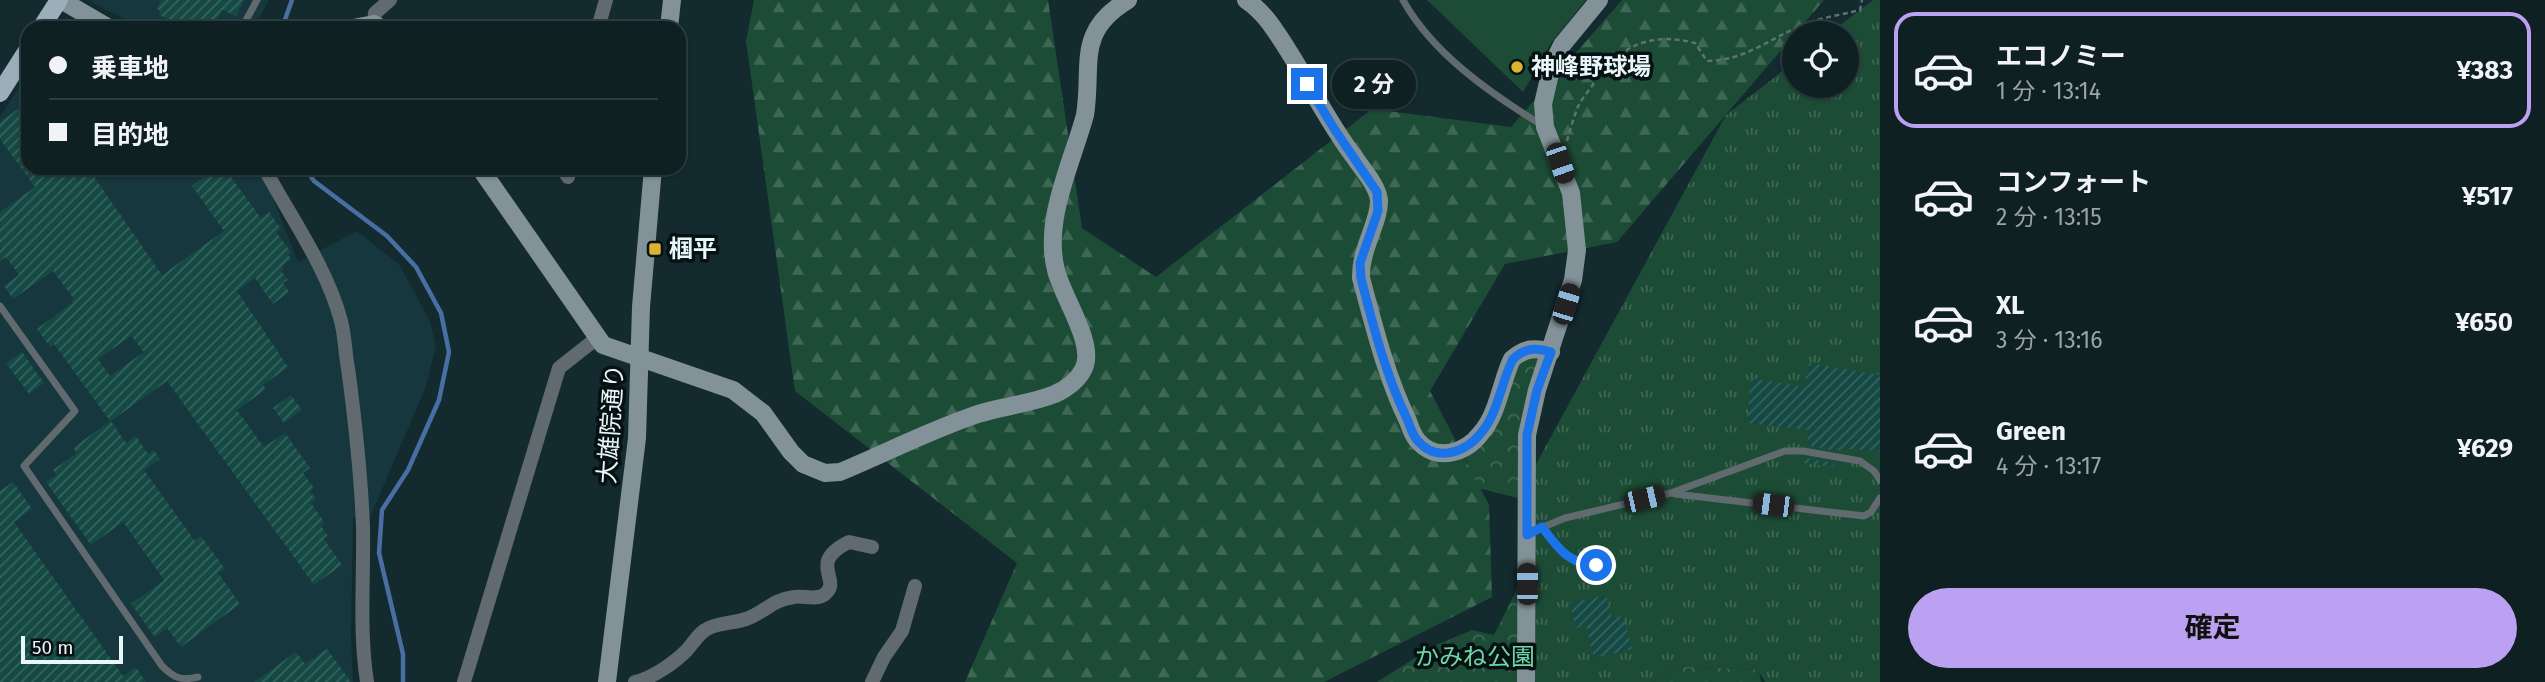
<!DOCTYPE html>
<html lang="ja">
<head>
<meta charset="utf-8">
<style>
	body { margin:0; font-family:"Fira Sans","Noto Sans JP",sans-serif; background:#1c2d2f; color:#f1f3f6; height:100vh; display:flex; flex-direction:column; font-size:26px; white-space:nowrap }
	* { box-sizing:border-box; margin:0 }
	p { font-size:23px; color:#9ba3a5 }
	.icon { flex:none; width:38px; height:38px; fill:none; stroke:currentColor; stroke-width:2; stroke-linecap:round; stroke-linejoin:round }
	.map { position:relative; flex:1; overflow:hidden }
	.details { display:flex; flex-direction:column; background:#0e2022; width:665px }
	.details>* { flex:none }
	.top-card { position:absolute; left:21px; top:21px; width:665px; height:154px; border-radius:21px; box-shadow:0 2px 5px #0004,0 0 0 2px #2e3e40; display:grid; align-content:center; height:154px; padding:0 28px; background:#0e2022 }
	.fabs { position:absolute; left:1782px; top:21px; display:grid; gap:14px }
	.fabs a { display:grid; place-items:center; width:77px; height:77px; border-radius:50%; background:#0e2022; box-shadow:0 2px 5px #0004,0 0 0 2px #2e3e40; font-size:35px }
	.scale { position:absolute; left:21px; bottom:18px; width:102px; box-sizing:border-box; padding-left:7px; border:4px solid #e9f7f9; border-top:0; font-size:19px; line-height:24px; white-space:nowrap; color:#e9f7f9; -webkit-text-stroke:5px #071113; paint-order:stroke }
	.end { position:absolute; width:32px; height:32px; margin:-16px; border:9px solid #1a73e8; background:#fff; box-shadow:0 0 0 4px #fff }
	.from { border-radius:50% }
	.bubble { position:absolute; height:49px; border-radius:24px; background:#0e2022; box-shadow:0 2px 5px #0004,0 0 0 2px #2e3e40; font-size:23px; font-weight:700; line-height:49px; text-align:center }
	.car { position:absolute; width:21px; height:42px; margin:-21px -10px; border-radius:9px; box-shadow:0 0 5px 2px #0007; background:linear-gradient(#222 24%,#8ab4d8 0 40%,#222 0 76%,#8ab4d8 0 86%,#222 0) }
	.top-card b { display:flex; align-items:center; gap:24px; height:66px; font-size:26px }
	.top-card b+b { border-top:2px solid #2e3e40 }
	.top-card i { width:18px; height:18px; background:#f1f3f6 }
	ul { padding:12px 0 0; list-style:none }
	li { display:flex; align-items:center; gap:21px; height:116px; margin:0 14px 10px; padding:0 14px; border:4px solid transparent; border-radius:21px }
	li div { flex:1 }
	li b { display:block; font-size:26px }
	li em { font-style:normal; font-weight:700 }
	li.on { border-color:#bca0f2 }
	li>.icon { width:63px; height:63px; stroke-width:1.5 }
	.primary-button { display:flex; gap:14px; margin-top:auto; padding:14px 28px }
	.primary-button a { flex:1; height:80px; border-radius:42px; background:#bca0f2; color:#111; font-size:28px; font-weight:700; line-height:80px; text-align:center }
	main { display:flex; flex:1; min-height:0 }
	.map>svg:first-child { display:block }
	.built { fill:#15373d }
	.grass { fill:url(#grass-tufts) }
	.forest { fill:url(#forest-firs) }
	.park { fill:url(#park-crowns) }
	.pitch { fill:#1d4c36 }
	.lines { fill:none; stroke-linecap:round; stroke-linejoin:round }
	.stream { stroke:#496ea1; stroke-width:4.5 }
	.building { fill:url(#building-hatch); fill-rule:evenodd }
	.path { stroke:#5e7275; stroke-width:2.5; stroke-dasharray:5 3.5; stroke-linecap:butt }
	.lane { stroke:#616a6f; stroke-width:7 }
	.street { stroke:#616a6f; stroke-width:14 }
	.secondary { stroke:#839199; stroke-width:18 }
	.primary { stroke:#9caeb9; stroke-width:18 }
	.route { stroke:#1a73e8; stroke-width:9 }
	.poi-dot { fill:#dcb233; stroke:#071113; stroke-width:2.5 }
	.labels { text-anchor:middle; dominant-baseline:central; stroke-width:7; stroke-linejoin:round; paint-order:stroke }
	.poi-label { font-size:24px; font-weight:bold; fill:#e9f7f9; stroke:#071113; text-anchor:start }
	.street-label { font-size:24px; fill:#e9f7f9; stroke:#071113 }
	.park-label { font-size:24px; fill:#6fd7a6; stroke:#071113 }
</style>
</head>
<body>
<main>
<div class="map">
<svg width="1880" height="682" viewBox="0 0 1880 682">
	<defs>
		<pattern id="grass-tufts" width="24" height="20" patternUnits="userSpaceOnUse" patternTransform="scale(1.75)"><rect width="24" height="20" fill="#1d4c36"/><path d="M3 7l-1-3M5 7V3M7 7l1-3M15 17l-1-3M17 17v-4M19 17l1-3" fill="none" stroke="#3e6754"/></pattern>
		<pattern id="forest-firs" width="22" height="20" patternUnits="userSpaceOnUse" patternTransform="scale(1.75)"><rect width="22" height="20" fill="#1d4c36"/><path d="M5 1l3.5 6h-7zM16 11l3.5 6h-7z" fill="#3e6754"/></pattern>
		<pattern id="park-crowns" width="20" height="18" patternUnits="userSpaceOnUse" patternTransform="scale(1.75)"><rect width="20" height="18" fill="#1d4c36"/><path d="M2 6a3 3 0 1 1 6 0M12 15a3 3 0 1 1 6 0" fill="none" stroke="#3e6754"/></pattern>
		<pattern id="building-hatch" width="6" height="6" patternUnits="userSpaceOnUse" patternTransform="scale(1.75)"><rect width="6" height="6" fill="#154943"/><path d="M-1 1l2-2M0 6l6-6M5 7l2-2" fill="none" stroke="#37645f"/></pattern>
	</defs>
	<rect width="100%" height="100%" fill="#132a2e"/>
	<g class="built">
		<path d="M 92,0 L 269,0 L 254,28 L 142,28 L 91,2 Z"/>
		<path d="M 75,19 L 91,28 L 56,28 L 60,22 Z"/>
		<path d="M 28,72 L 28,168 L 261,168 L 298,262 L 357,231 L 399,264 L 430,321 L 436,346 L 425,389 L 371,515 L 353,518 L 351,636 L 353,682 L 0,682 L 0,117 Z"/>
	</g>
	<path class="grass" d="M 1873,0 L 1880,0 L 1880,682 L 1765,682 L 1758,670 L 1675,666 L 1653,682 L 1533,682 L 1535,466 L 1726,115 L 1794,62 L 1794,86 L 1846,86 L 1846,33 L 1830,33 Z"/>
	<path class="forest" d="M 754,0 L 1048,0 L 1082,228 L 1156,277 L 1372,109 L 1511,127 L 1622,0 L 1824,0 L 1617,242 L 1505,264 L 1430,391 L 1489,505 L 1492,597 L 1324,682 L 965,682 L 1017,563 L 795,391 L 746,41 Z"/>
	<g class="park">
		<path d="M 1541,349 L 1526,500 L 1478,488 L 1462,450 L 1473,443 L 1506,373 Z"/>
		<path d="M 1519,585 L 1518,682 L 1377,682 L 1434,646 L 1472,630 L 1494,635 Z"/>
		<path d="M 1675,666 L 1759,670 L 1761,682 L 1653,682 Z"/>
	</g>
	<path class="pitch" d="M 1427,0 L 1586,0 L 1551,43 L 1523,92 Z"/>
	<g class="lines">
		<g class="stream">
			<path d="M 282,28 L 292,0"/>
			<path d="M 305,168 L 314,181 L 387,236 L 416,267 L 441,313 L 449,352 L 439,400 L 408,470 L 382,510 L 379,553 L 403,654 L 403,682"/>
		</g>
	</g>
	<g class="building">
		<path d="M 161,0 L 244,0 L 236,16 L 222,10 L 212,28 L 185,28 L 159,15 L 160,11 L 157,9 Z"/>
		<path d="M 28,102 L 28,168 L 88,168 L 162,275 L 224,231 L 192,186 L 212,171 L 216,177 L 221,173 L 226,179 L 230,176 L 261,218 L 269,212 L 281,229 L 276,232 L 291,252 L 288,254 L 291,259 L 282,266 L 284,269 L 281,271 L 288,280 L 283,283 L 289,292 L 273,304 L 255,278 L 237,291 L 288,367 L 263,385 L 266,389 L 237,410 L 264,447 L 285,433 L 310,468 L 303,473 L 314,488 L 310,491 L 316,499 L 311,503 L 325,523 L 321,526 L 328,536 L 324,539 L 342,565 L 314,585 L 167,381 L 111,421 L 126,443 L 136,436 L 148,454 L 154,450 L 160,459 L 144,470 L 195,541 L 201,536 L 225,569 L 218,573 L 240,604 L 181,647 L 167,628 L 155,637 L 131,604 L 164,580 L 123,522 L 91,545 L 46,482 L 56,475 L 53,470 L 77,453 L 73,448 L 110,421 L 54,344 L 50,347 L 37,329 L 72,303 L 71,301 L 74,299 L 53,271 L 13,299 L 4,286 L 19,275 L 6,257 L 0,261 L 0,212 L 35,187 L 0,139 L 0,122 ZM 131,336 L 144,352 L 110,376 L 98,359 Z"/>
		<path d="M 22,352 L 44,383 L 29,394 L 6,363 Z"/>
		<path d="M 1809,363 L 1880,375 L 1880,451 L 1836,448 L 1836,451 L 1807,445 L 1809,430 L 1747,423 L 1751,378 L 1804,387 Z"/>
		<path d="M 291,395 L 302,410 L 284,423 L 273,408 Z"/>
		<path d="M 1805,458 L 1834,463 L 1833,467 L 1804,463 Z"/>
		<path d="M 13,482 L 32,509 L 14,522 L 123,676 L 136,667 L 146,682 L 0,682 L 0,491 Z"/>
		<path d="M 1606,595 L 1612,618 L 1623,616 L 1632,649 L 1594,658 L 1586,625 L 1576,628 L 1570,603 Z"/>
		<path d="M 327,649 L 351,682 L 254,682 L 296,652 L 305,664 Z"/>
	</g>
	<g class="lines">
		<path class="path" d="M 1567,141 C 1570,131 1573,119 1577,109 C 1580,101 1587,93 1592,86 C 1616,47 1650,31 1695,43 L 1707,61 C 1745,61 1772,37 1805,24 C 1822,17 1842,15 1860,10 L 1862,0"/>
		<g class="lane">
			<path d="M 1403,0 C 1432,53 1491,94 1542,125"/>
			<path d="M 242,28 L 257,0"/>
			<path d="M 0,306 L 75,411 L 24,466 L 162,666 C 174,678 181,681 198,677"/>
			<path d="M 1675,494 L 1864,516 L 1871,512 L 1880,498"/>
			<path d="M 1542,527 L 1558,548 L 1579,564 L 1613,566"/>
			<path d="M 1529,533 L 1565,518 L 1671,493 L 1785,451 L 1803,451 L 1860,461 L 1874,471 L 1880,480"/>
		</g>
		<g class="street">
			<path d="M 374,24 L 375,13 L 390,0"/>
			<path d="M 598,28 L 606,0"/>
			<path d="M 266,168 L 267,173 C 293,221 327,268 341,321 C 345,336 345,353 348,368 C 355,420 361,475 363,527 C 364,579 359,631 367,682"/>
			<path d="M 562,168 L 568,177"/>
			<path d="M 464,682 L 559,368 L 597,338"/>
			<path d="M 635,682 C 652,678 673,664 686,651 C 693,644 699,632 709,628 C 720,623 734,623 746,619 C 766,612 771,600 794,597 C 803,595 817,601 825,594 C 843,580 806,563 849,542 L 872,547"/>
			<path d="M 872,682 L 884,657 L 902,631 L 915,586"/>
		</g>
		<g class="secondary">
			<path d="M 61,0 L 109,28"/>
			<path d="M 1246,0 C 1255,6 1262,13 1269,22 C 1301,65 1322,115 1355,158 C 1363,170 1377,185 1379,200 C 1380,222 1360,248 1361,278 C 1374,326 1386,376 1408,421 C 1410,427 1413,435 1417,440 C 1436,463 1466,453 1481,433 C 1498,414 1501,382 1512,359 C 1525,348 1535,347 1551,352"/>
			<path d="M 353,28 L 374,24 L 381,28"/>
			<path d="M 669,28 L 672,0"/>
			<path d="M 480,168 L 603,345 L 733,390 L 763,413 L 791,452 L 803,464 L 825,473 L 840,472 C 886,453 930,430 978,414 C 1003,406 1030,404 1055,394 C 1066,389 1077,381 1083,370 C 1097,345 1062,297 1056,270 C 1043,220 1072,163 1085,115 C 1093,64 1075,32 1128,0"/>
			<path d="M 607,682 L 637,438 L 641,307 L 653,168"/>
			<path d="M 1526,682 L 1527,435 L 1537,390 L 1573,280 L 1577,250 L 1571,193 L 1545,127 L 1543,104 L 1552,65 L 1562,45 L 1599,0"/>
		</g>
		<g class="primary">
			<path d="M 41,28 L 59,0"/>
			<path d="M 0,93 L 28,49"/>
		</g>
	</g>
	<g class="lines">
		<path class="route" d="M 1307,84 L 1335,130 L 1377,192 L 1378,211 L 1360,263 L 1361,278 C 1373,326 1386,376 1408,421 C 1410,427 1413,435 1417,440 C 1436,463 1465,453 1481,433 C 1498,414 1501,382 1513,359 C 1525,348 1535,347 1551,352 L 1537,390 L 1527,435 L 1527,535 L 1542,527 C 1559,549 1567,563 1596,565"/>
	</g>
	<g class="poi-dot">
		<circle cx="1517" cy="67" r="7"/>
		<rect x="648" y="242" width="14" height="14" rx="3.5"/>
	</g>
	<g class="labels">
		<g class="poi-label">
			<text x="1531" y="67">神峰野球場</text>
			<text x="669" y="249">椢平</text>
		</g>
		<g class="street-label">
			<text transform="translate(611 424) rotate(-86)">大雄院通り</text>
		</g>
		<g class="park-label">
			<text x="1475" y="657">かみね公園</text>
		</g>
	</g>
</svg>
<div class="fabs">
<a><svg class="icon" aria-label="locate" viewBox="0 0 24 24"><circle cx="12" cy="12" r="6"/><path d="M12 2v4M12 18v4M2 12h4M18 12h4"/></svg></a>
</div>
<div class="scale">50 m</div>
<i class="end from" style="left:1596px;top:565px"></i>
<i class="end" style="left:1307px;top:84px"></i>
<div class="bubble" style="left:1332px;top:60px;width:84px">2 分</div>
<i class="car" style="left:1560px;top:163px;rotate:161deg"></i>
<i class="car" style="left:1566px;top:304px;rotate:17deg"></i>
<i class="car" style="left:1644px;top:499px;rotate:77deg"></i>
<i class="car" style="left:1773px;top:505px;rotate:277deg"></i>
<i class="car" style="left:1527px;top:584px;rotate:0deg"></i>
<div class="top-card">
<b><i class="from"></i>乗車地</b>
<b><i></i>目的地</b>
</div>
</div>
<section class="details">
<ul>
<li class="on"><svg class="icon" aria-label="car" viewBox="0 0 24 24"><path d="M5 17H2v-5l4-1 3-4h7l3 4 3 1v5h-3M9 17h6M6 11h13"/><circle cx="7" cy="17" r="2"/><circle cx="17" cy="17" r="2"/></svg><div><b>エコノミー</b><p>1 分 · 13:14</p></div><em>¥383</em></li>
<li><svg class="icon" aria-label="car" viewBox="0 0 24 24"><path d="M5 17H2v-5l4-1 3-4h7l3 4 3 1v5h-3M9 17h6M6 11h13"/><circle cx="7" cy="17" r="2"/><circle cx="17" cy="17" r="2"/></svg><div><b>コンフォート</b><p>2 分 · 13:15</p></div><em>¥517</em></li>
<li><svg class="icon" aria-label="car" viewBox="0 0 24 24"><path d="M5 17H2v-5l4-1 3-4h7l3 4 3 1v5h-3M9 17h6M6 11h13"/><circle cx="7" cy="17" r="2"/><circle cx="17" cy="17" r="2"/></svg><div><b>XL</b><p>3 分 · 13:16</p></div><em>¥650</em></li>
<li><svg class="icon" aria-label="car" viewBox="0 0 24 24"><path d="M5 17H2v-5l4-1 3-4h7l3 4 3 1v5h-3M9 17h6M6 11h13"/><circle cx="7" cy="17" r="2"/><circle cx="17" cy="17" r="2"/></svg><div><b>Green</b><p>4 分 · 13:17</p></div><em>¥629</em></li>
</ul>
<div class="primary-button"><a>確定</a></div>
</section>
</main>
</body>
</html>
